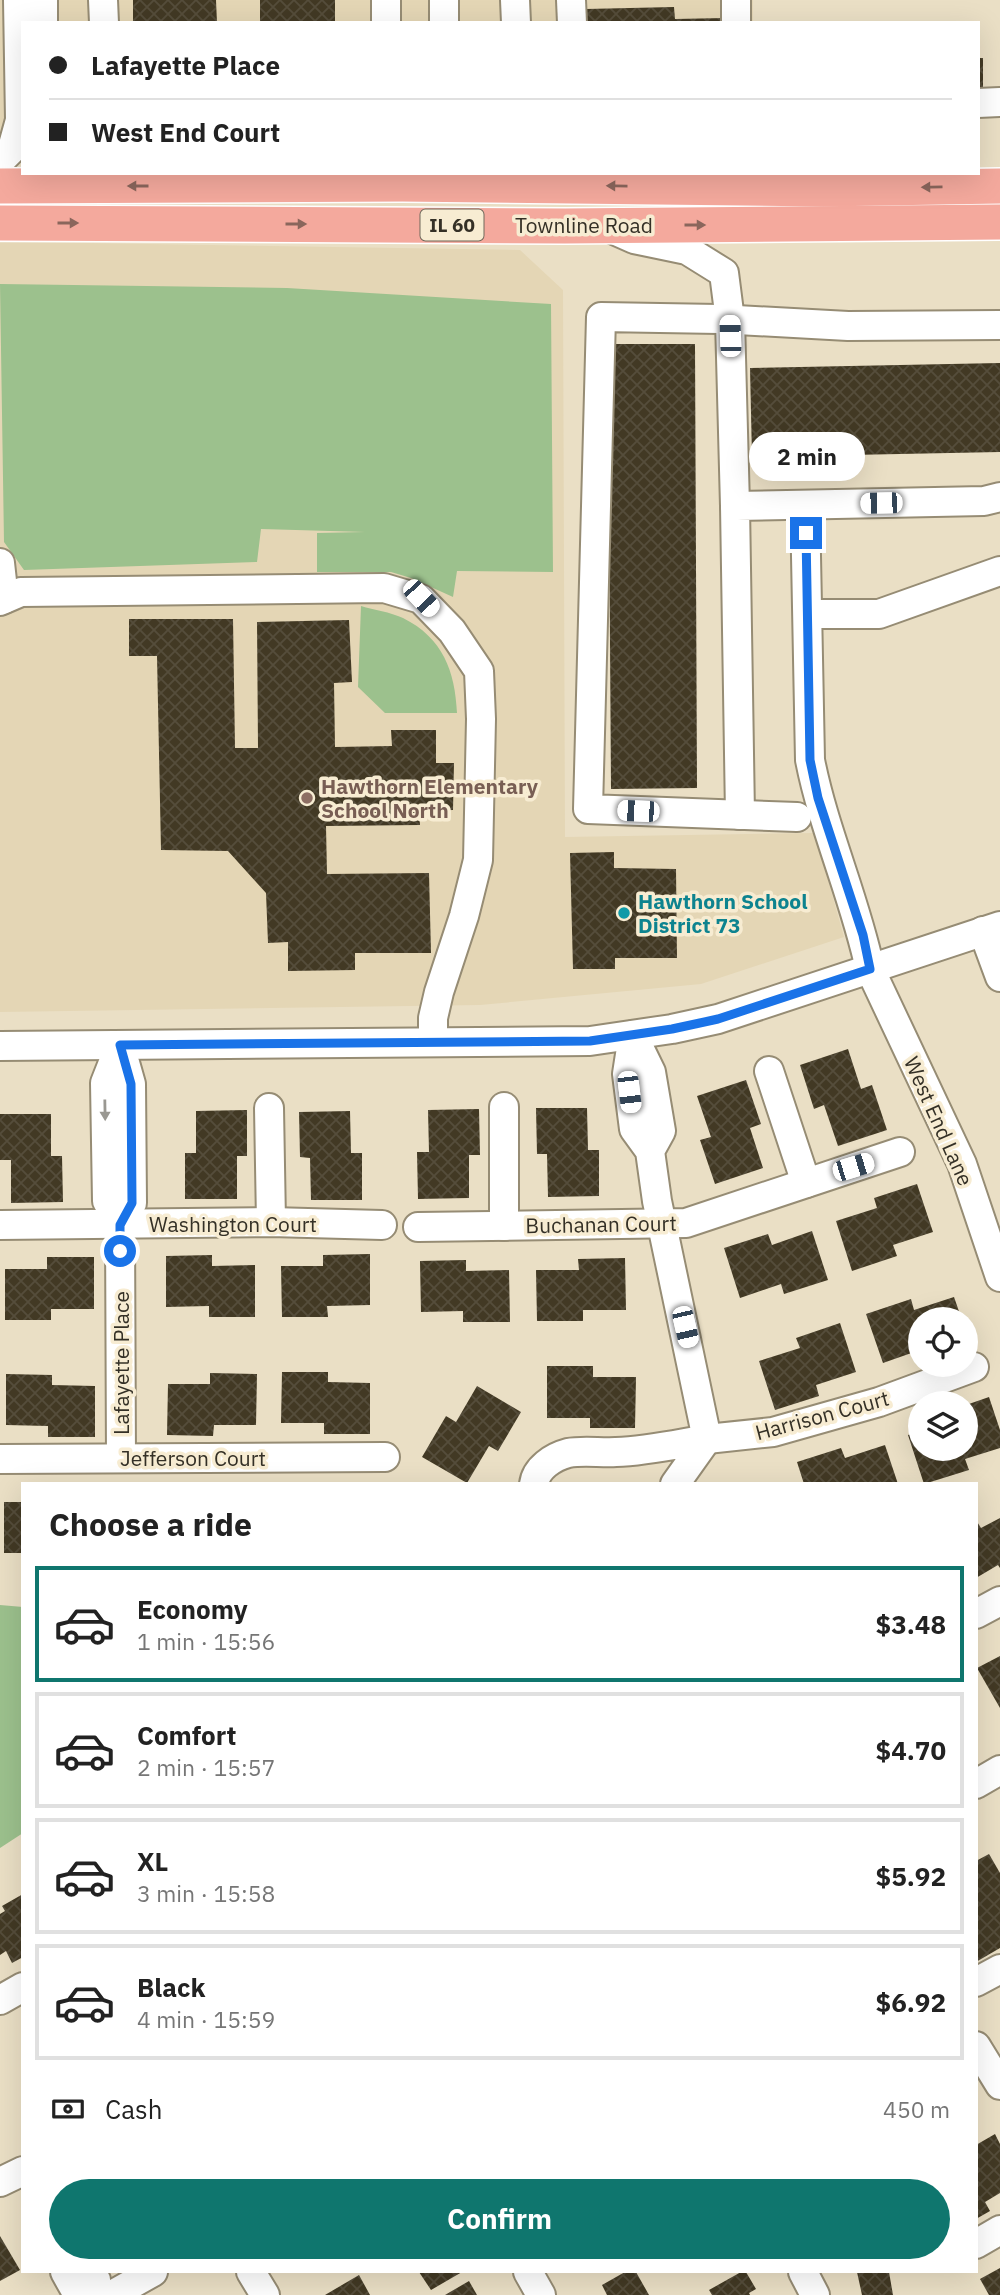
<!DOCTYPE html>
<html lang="en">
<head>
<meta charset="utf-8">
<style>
	body { margin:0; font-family:"IBM Plex Sans",sans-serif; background:#f6f6f6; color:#222; height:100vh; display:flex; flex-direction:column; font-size:26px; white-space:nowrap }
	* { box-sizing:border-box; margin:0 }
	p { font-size:23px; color:#767676 }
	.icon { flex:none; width:38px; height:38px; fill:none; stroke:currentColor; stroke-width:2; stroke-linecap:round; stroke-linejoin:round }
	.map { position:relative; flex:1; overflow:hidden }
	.panel { position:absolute; left:21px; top:1482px; width:957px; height:791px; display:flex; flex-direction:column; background:#fff; border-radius:0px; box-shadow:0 7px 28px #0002 }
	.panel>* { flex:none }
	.hud { position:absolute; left:21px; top:21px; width:959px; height:154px; border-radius:0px; box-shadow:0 7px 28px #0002; display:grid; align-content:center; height:154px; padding:0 28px; background:#fff }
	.controls { position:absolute; left:908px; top:1307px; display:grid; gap:14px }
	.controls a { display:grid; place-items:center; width:70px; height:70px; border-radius:50%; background:#fff; box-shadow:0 7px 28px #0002; font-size:35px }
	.end { position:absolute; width:32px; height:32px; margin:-16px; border:9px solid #1a73e8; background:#fff; box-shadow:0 0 0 4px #fff }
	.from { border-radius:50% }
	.bubble { position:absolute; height:49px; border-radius:24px; background:#fff; box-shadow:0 7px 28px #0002; font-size:23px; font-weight:700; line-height:49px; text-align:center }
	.car { position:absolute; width:21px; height:42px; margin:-21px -10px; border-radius:9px; box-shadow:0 0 5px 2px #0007; background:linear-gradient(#fff 24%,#345 0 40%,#fff 0 76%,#345 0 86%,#fff 0) }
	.hud b { display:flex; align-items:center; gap:24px; height:66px; font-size:26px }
	.hud b+b { border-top:2px solid #e0e0e0 }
	.hud i { width:18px; height:18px; background:#222 }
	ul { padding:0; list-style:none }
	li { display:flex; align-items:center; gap:21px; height:116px; margin:0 14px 10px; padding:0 14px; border:4px solid #e0e0e0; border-radius:0px }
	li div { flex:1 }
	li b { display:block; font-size:26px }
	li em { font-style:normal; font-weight:700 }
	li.current { border-color:#0f766e }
	li>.icon { width:63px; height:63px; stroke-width:1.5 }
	h2 { padding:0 28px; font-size:32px; line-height:84px }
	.pay { display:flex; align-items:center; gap:18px; height:77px; padding:0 28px; font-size:26px }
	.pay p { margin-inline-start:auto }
	.primary-button { display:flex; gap:14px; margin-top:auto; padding:14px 28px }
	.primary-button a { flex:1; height:80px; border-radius:42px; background:#0f766e; color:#fff; font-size:28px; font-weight:700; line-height:80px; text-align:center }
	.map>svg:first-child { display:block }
	.built { fill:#e4d6b5 }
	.park { fill:#9cc18d }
	.building { fill:url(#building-cross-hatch) }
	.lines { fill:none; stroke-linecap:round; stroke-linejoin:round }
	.minor-casing { stroke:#968c74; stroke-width:32 }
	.major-casing { stroke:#fff; stroke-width:38 }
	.minor { stroke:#fff; stroke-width:28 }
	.major { stroke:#f4a99d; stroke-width:35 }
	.oneway { fill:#8a665c }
	.oneway2 { fill:#9a9892 }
	.route { stroke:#1a73e8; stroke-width:9 }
	.education-dot { fill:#8d6e63; stroke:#f7ecd2; stroke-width:2.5 }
	.culture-dot { fill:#0f9aa8; stroke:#f7ecd2; stroke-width:2.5 }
	.labels { text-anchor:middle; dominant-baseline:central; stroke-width:7; stroke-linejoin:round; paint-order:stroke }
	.shield { fill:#f7ecd2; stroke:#6e685a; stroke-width:2 }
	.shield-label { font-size:19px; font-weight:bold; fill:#343026 }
	.street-label { font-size:21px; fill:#343026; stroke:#f7ecd2 }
	.education-label { font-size:21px; font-weight:bold; fill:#785e54; stroke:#f7ecd2; text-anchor:start }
	.culture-label { font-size:21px; font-weight:bold; fill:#0d838f; stroke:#f7ecd2; text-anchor:start }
</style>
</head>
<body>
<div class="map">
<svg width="1000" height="2295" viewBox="0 0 1000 2295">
	<defs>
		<pattern id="building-cross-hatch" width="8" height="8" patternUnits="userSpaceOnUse" patternTransform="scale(1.75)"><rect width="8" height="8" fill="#423924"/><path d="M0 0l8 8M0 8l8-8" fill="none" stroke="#554d3b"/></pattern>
	</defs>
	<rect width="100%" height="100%" fill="#eadfc5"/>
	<g class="built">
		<path d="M 0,0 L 753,0 L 753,23 L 23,23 L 23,149 L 0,149 Z"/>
		<path d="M 0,243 L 88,243 L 520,250 L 563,290 L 565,837 L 815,833 L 844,937 L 701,984 L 480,1005 L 0,1012 Z"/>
	</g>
	<g class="park">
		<path d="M 0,284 L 287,288 L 551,304 L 553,572 L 457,571 L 453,597 L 411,578 L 391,572 L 317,572 L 317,533 L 365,532 L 261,529 L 257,562 L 24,570 L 4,542 Z"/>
		<path d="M 361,606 C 374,610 390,612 403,618 C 443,638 455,671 457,713 L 385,713 L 358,687 Z"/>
		<path d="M 0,1605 L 23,1607 L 23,1833 L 0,1848 Z"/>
	</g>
	<g class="building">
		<path d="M 133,0 L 216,0 L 217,23 L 133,23 Z"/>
		<rect x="260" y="0" width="75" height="23"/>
		<path d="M 674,7 L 675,19 L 725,18 L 725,23 L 587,23 L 586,9 Z"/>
		<rect x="978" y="58" width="5" height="30"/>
		<path d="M 608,344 L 695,344 L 697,788 L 611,789 Z"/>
		<path d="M 1000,363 L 1000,452 L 752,457 L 750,368 Z"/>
		<path d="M 129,619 L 233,619 L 235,748 L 258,748 L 257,622 L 349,620 L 352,682 L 334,683 L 335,747 L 392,746 L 391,730 L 436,730 L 436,763 L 454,763 L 453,810 L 419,811 L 420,825 L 326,826 L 327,874 L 429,873 L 431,953 L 355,953 L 355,970 L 288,971 L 288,942 L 268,943 L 266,893 L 228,851 L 161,850 L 157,656 L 129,656 Z"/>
		<path d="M 614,852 L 614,868 L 676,869 L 677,958 L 615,958 L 615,969 L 573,969 L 570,853 Z"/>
		<path d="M 848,1049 L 861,1089 L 872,1085 L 887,1130 L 838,1146 L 824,1105 L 814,1109 L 800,1065 Z"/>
		<path d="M 746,1080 L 761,1124 L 750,1128 L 763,1168 L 715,1184 L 700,1140 L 711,1137 L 697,1096 Z"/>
		<path d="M 536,1108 L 587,1108 L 588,1150 L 599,1150 L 599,1196 L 548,1197 L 547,1154 L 537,1154 Z"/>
		<path d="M 479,1109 L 480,1155 L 469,1155 L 469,1198 L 418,1199 L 417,1152 L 429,1152 L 428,1110 Z"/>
		<path d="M 247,1110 L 247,1156 L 237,1156 L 237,1199 L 185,1199 L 185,1153 L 196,1153 L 196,1111 Z"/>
		<path d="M 350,1111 L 351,1153 L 362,1153 L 362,1200 L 311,1200 L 310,1158 L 300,1157 L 299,1112 Z"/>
		<path d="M 0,1114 L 51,1114 L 51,1156 L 62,1156 L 63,1202 L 11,1203 L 11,1160 L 0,1160 Z"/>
		<path d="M 917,1184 L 933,1232 L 893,1245 L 897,1256 L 852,1271 L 836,1221 L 877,1208 L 874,1198 Z"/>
		<path d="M 812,1231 L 828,1280 L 784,1294 L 781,1284 L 740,1298 L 724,1248 L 768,1234 L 772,1245 Z"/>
		<path d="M 370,1254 L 370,1305 L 327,1306 L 328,1317 L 282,1317 L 281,1266 L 323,1266 L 323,1255 Z"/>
		<path d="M 212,1255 L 212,1266 L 255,1265 L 255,1317 L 209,1317 L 209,1306 L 166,1307 L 166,1256 Z"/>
		<path d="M 47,1257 L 94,1257 L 94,1309 L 51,1309 L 51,1320 L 5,1320 L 5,1269 L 47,1269 Z"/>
		<path d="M 625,1258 L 626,1310 L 583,1310 L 583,1321 L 537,1321 L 536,1270 L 579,1270 L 578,1259 Z"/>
		<path d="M 466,1260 L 466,1271 L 509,1270 L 510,1322 L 463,1322 L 463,1311 L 421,1312 L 420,1261 Z"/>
		<path d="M 954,1297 L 962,1320 L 920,1320 L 920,1350 L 883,1363 L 866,1314 L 911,1299 L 914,1310 Z"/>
		<path d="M 840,1323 L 856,1372 L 816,1385 L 819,1396 L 775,1410 L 759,1361 L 800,1348 L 796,1338 Z"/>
		<path d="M 547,1366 L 593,1366 L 593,1377 L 636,1377 L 635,1428 L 590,1428 L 590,1418 L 547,1418 Z"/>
		<path d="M 282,1372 L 328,1372 L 328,1382 L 370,1383 L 370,1434 L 324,1434 L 324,1423 L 281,1423 Z"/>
		<path d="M 210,1373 L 257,1374 L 256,1425 L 214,1425 L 213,1436 L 167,1435 L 168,1384 L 210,1384 Z"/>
		<path d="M 6,1374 L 52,1375 L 52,1385 L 95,1386 L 95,1437 L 48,1437 L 48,1426 L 6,1425 Z"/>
		<path d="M 477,1386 L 521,1412 L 498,1451 L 489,1446 L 467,1483 L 422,1457 L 446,1416 L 456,1422 Z"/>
		<path d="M 989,1397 L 1000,1430 L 1000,1448 L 965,1459 L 969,1470 L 924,1484 L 908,1435 L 920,1431 L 920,1449 L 966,1449 L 966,1405 Z"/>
		<path d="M 885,1445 L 898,1484 L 804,1484 L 797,1462 L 841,1448 L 845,1458 Z"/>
		<rect x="4" y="1502" width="19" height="51"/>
		<path d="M 1000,1518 L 1000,1568 L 998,1565 L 976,1578 L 976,1520 L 981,1528 Z"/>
		<path d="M 1000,1656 L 1000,1708 L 977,1668 Z"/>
		<path d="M 989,1854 L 1000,1873 L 1000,1948 L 976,1962 L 976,1861 Z"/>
		<path d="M 23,1894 L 23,1957 L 12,1963 L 6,1951 L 0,1955 L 0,1914 L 5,1911 L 2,1906 Z"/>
		<path d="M 995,2134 L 1000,2144 L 1000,2193 L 985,2202 L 990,2211 L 976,2219 L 976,2145 Z"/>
		<path d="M 0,2236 L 20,2270 L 0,2281 Z"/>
		<path d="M 1000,2268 L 1000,2295 L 989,2295 L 980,2279 Z"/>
		<path d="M 419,2272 L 462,2272 L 431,2290 Z"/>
		<path d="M 625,2272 L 636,2272 L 649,2295 L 607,2295 L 602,2285 Z"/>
		<path d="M 741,2272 L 746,2272 L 756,2289 L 749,2293 L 750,2295 L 712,2295 L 709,2290 Z"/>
		<path d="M 857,2272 L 889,2272 L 893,2295 L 862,2295 Z"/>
		<path d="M 359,2275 L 370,2295 L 325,2295 Z"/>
		<path d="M 469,2281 L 477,2295 L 445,2295 Z"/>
	</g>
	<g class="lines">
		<defs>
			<g id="minor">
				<path d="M 43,0 L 43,23"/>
				<path d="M 103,0 L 104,23"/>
				<path d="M 386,0 L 386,23"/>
				<path d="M 444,0 L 444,23"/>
				<path d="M 515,0 L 516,23"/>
				<path d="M 571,0 L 572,23"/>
				<path d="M 736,23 L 736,0"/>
				<path d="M 978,103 L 1000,102"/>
				<path d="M 0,161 L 12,149 L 20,120 L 18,0"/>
				<path d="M 616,231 L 634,239 L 687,250 L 724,273 L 730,320 L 735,506"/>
				<path d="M 805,505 L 810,760 C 824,831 855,898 870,969 L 962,1164 L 1000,1277"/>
				<path d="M 0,563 L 4,599"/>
				<path d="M 0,601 L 21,592 L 384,588 L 421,599 L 452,631 L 479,671 L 481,719 L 478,860 L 464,916 L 439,992 L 433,1018 L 433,1042"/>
				<path d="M 808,614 L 879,614 L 1000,571"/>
				<path d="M 740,815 L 735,506 L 984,501 L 1000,497"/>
				<path d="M 797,817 L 588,809 L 601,317 L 719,319 L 848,326 L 1000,325"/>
				<path d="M 983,931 L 1000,977"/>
				<path d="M 120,1045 L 105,1083 L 107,1201 L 120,1225 L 121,1458"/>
				<path d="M 120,1045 L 131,1084 L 132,1203 L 120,1225"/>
				<path d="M 0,1046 L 590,1041 L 672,1029 L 718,1019 L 1000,926"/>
				<path d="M 769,1071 L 806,1183"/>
				<path d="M 504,1107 L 504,1226"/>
				<path d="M 269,1108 L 271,1222"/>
				<path d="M 650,1151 L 661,1131 L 651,1072 L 633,1035 L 627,1074 L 634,1129 L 650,1151 L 657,1201 L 707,1439 L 773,1432 L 879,1402 L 974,1367"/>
				<path d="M 0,1225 L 271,1222 L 382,1225"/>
				<path d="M 418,1227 L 686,1223 L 900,1152"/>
				<path d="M 0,1459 L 385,1457"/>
				<path d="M 534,1484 C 536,1468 553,1457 568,1453 C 583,1450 601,1453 616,1452 C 647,1451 677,1444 707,1439 L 675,1484"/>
				<path d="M 976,1614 L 1000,1601"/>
				<path d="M 976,1784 L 1000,1770"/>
				<path d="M 976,1982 L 1000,1969"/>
				<path d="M 0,2000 L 23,1987"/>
				<path d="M 976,2046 L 1000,2085"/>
				<path d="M 0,2182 L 23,2171"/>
				<path d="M 976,2244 L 1000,2230"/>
				<path d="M 65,2272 L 74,2288 L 85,2295"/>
				<path d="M 91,2272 L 96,2280 L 97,2295"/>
				<path d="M 251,2272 L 265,2295"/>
				<path d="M 528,2272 L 541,2295"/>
				<path d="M 803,2272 L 815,2295"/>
				<path d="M 112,2295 L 153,2272"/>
			</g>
			<g id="major">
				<path d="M 0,186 L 402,184 L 824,189 L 1000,186"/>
				<path d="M 0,223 L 565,226 L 1000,222"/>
			</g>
		</defs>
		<use href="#minor" class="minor-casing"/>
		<use href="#major" class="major-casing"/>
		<use href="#minor" class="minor"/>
		<use href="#major" class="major"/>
	</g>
	<defs><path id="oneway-solid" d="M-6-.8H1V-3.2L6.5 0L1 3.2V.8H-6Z" transform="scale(1.75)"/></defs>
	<g class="oneway">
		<use href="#oneway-solid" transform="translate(138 186) rotate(180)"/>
		<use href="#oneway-solid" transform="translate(617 186) rotate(-179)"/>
		<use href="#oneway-solid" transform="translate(932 187) rotate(179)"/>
		<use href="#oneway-solid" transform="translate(68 223)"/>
		<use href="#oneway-solid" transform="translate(296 224)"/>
		<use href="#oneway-solid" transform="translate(695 225)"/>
	</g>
	<use class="oneway2" href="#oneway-solid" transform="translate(105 1110) rotate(89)"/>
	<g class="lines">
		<path class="route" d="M 120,1251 L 120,1225 L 132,1203 L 131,1084 L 120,1045 L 590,1041 L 672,1029 L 718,1019 L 870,969 L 863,935 L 818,798 L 810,760 L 806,533"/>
	</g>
	<circle class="education-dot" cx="307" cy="798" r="7"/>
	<circle class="culture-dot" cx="624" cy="913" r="7"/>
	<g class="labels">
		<rect class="shield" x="420.5" y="209.5" width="63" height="31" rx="5"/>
		<g class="shield-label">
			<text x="452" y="225">IL 60</text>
		</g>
		<g class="street-label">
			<text x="584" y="225">Townline Road</text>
			<text transform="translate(939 1121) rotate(66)">West End Lane</text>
			<text x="233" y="1224">Washington Court</text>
			<text transform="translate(601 1224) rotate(-1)">Buchanan Court</text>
			<text transform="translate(121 1363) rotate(-90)">Lafayette Place</text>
			<text transform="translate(822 1415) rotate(-15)">Harrison Court</text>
			<text x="193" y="1458">Jefferson Court</text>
		</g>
		<g class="education-label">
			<text x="321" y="786">Hawthorn Elementary<tspan x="321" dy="24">School North</tspan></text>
		</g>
		<g class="culture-label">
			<text x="638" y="901">Hawthorn School<tspan x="638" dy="24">District 73</tspan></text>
		</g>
	</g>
</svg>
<div class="controls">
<a><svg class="icon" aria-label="locate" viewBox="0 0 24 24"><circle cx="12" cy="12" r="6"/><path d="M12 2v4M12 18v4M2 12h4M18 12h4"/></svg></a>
<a><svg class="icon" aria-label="layers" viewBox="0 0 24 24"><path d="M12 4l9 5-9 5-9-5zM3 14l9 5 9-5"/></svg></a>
</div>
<i class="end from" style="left:120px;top:1251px"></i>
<i class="end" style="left:806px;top:533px"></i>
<div class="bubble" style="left:749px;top:432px;width:116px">2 min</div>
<i class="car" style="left:730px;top:336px;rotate:358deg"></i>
<i class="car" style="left:881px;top:503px;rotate:269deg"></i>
<i class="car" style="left:421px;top:598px;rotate:137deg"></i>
<i class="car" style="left:638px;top:811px;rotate:272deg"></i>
<i class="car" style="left:629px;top:1092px;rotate:173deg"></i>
<i class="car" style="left:853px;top:1167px;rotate:73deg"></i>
<i class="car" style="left:685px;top:1327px;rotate:167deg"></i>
<div class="hud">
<b><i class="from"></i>Lafayette Place</b>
<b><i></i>West End Court</b>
</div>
<section class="panel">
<h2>Choose a ride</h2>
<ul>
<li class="current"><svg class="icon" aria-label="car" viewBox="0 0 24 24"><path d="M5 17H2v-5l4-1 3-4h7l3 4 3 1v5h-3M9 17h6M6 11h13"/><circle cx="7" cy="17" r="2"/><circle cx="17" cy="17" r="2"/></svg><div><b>Economy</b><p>1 min · 15:56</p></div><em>$3.48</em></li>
<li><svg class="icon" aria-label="car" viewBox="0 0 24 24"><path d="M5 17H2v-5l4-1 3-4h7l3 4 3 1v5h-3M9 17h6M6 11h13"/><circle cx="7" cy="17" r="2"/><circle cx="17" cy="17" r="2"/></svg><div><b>Comfort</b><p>2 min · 15:57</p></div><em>$4.70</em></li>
<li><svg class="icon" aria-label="car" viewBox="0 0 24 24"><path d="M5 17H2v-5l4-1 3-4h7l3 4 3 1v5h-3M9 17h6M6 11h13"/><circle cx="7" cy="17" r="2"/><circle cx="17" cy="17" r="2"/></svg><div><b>XL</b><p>3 min · 15:58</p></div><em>$5.92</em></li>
<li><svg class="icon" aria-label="car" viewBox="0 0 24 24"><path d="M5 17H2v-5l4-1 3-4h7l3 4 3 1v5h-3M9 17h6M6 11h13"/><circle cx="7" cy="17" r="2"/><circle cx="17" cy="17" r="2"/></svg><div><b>Black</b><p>4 min · 15:59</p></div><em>$6.92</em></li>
</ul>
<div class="pay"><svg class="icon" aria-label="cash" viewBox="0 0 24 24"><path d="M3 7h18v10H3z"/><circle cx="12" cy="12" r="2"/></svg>Cash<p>450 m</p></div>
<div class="primary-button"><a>Confirm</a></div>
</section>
</div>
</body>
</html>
